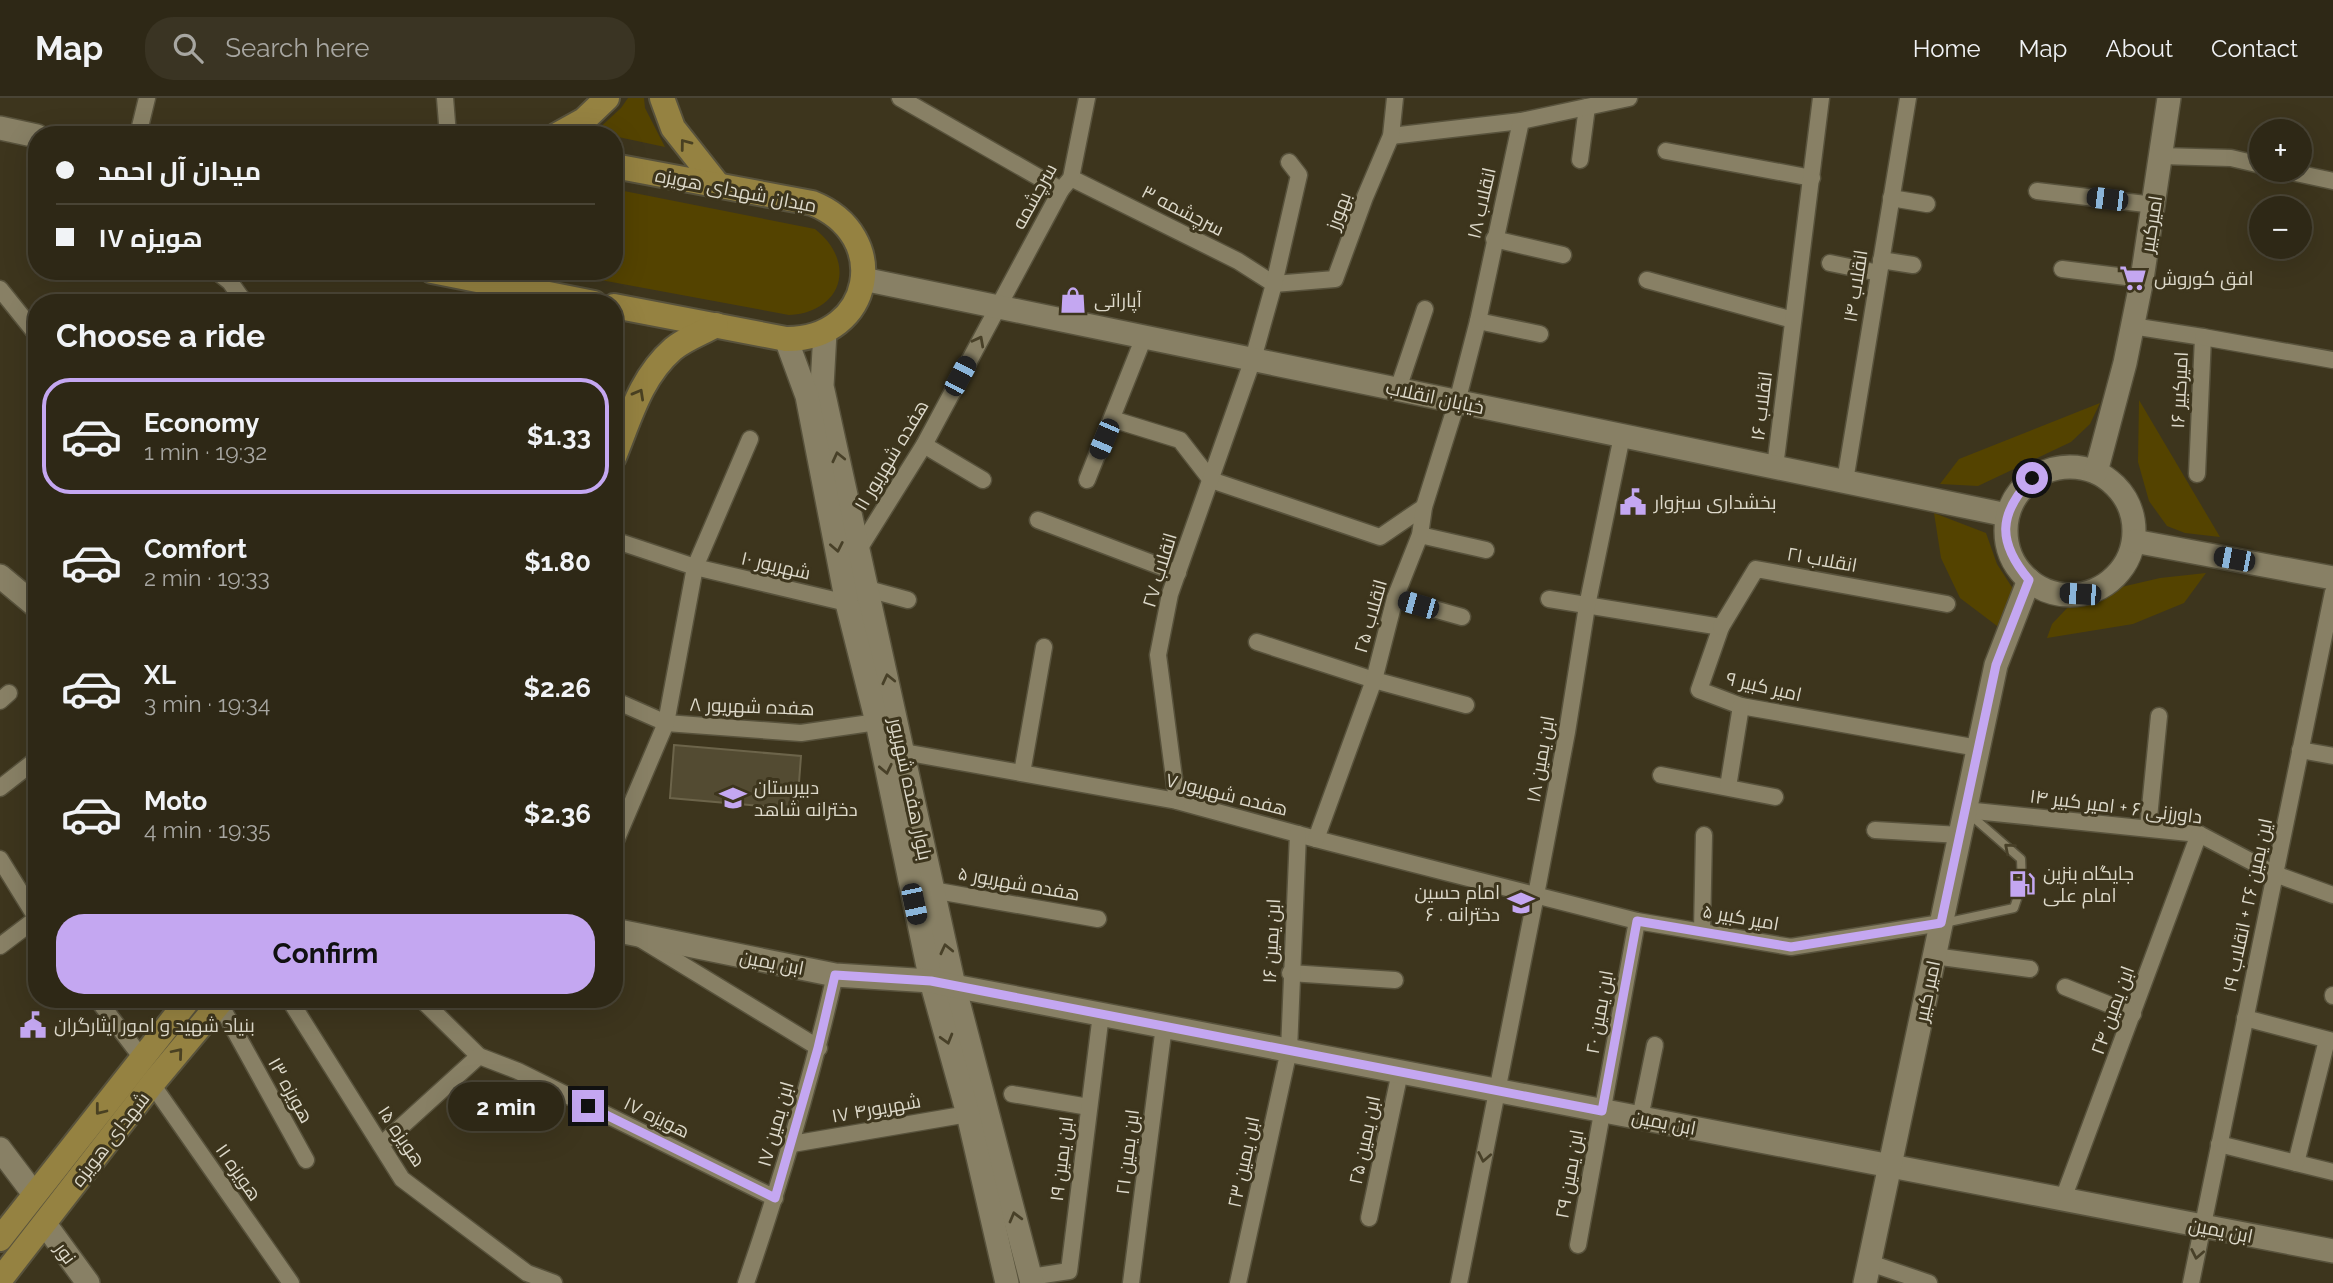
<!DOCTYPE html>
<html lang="en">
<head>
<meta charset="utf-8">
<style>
	body { margin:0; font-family:Raleway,Cairo,sans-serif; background:#3a3423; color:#f1f3f6; height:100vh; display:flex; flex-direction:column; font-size:26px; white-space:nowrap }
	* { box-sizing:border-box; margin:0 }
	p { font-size:23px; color:#a7a6a1 }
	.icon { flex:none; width:38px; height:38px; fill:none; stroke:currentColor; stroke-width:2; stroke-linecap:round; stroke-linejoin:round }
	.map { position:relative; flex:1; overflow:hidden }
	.side { position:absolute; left:28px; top:196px; width:595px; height:714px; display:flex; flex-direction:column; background:#2e2816; border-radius:28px; box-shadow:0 7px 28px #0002,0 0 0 2px #494435 }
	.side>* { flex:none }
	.hud { position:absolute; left:28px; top:28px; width:595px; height:154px; border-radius:28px; box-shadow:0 7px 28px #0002,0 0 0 2px #494435; display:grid; align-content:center; height:154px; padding:0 28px; background:#2e2816 }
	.fabs { position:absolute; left:2249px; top:21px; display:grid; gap:14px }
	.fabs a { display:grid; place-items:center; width:63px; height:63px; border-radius:50%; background:#2e2816; box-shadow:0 7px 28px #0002,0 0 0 2px #494435; font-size:35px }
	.end { position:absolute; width:32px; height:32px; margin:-16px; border:9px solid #c4a7f1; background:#111; box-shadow:0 0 0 4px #111 }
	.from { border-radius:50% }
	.bubble { position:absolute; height:49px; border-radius:24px; background:#2e2816; box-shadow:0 7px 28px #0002,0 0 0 2px #494435; font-size:23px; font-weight:700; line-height:49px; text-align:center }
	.car { position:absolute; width:21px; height:42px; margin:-21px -10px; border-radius:9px; box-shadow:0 0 5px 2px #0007; background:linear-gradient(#222 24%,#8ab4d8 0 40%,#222 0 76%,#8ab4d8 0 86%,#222 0) }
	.hud b { display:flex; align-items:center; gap:24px; height:66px; font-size:26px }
	.hud b+b { border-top:2px solid #494435 }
	.hud i { width:18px; height:18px; background:#f1f3f6 }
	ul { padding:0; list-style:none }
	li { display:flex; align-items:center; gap:21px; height:116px; margin:0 14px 10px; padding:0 14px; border:4px solid transparent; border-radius:28px }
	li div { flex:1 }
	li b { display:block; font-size:26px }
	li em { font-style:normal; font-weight:700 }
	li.selected { border-color:#c4a7f1 }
	li>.icon { width:63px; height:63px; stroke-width:1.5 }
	h2 { padding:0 28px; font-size:32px; line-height:84px }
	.action { display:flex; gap:14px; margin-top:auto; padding:14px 28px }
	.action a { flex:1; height:80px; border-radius:28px; background:#c4a7f1; color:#111; font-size:28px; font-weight:700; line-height:80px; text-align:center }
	header { display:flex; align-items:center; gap:42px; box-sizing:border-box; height:98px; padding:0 35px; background:#2e2816; border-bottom:2px solid #494435 }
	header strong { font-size:33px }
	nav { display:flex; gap:38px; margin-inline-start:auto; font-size:24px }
	.search { width:490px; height:63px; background:#3a3423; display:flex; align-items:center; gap:18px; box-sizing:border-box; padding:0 24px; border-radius:28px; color:#a7a6a1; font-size:26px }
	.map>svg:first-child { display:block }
	.green { fill:#544300 }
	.building { fill:#534b32; stroke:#6c644a; stroke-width:2 }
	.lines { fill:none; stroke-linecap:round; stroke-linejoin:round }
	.lane-casing { stroke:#58523c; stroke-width:11 }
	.street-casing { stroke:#58523c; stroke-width:19 }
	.secondary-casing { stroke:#58523c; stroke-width:26 }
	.primary-casing { stroke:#58523c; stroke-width:28 }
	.lane { stroke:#888065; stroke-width:8 }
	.street { stroke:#888065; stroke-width:16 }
	.secondary { stroke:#888065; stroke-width:23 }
	.primary { stroke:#958241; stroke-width:24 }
	.oneway { stroke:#4a4122 }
	.oneway2 { stroke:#484028 }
	.route { stroke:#c4a7f1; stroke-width:9 }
	.labels { text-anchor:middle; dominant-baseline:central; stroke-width:6; stroke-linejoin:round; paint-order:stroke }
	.street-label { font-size:19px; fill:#ddd9ca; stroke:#3d351d }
	.poi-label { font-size:19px; fill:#ddd9ca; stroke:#3d351d; text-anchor:start }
</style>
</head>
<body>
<header>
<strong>Map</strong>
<div class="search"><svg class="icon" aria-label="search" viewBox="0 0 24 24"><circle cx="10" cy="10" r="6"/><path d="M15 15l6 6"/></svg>Search here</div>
<nav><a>Home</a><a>Map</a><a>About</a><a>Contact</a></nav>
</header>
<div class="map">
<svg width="2333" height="1185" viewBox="0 0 2333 1185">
	<rect width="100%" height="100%" fill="#3d351d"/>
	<g class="green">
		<path d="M 628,0 L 644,0 L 645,10 L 665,49 L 595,34 L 621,10 Z"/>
		<path d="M 614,91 L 815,131 C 857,164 843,214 789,217 L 552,173 L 614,173 Z"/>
		<path d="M 2139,302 L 2220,439 L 2185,435 L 2167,428 L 2149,403 L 2138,364 Z"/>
		<path d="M 2100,305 L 2090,326 L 2071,344 L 1978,388 L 1940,386 L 1959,361 Z"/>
		<path d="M 1934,415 L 1986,435 L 1997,466 L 2015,494 L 2001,531 L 1960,500 L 1941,460 Z"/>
		<path d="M 2206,475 L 2184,505 L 2133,526 L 2047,540 L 2052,526 L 2070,507 L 2117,490 L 2160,480 Z"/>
	</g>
	<path class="building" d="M 674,647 L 801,658 L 797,711 L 670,700 Z"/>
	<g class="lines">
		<defs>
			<path id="lane" d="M 1944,825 L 2014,810 L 2022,786 L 2021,761 L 1967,714"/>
			<g id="street">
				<path d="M 445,0 L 448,37"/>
				<path d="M 900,0 L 1061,92"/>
				<path d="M 138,37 L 147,0"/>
				<path d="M 1391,38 L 1521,23"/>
				<path d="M 1666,53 L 1812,80"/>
				<path d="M 2161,58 L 2231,60 L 2261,67"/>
				<path d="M 1580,62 L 1587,9"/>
				<path d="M 2282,72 L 2333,83"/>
				<path d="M 1071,80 L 1238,163 L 1274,186"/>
				<path d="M 2037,93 L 2154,107"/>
				<path d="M 1891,100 L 1927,106"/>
				<path d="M 1494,141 L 1563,157"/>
				<path d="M 1881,162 L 1913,167"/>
				<path d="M 1830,165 L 1879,175"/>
				<path d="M 2062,171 L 2142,181"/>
				<path d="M 216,173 L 230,184 L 245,205"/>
				<path d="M 1647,182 L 1793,222"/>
				<path d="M 1274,186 L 1335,181 L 1365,99 L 1391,38 L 1395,0"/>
				<path d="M 0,191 L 37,237"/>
				<path d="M 1478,223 L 1540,236"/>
				<path d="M 2132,228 L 2203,239 L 2197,376"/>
				<path d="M 2203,239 L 2333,262"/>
				<path d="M 1398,291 L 1425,211"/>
				<path d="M 1112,321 L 1180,342 L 1211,382 L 1380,439 L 1424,409"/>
				<path d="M 924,347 L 983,382"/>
				<path d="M 1775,369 L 1821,0"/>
				<path d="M 1087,382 L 1144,239"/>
				<path d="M 1845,383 L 1908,0"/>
				<path d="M 1038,422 L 1178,475"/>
				<path d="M 1420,437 L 1486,452"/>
				<path d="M 614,442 L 695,469 L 847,505"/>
				<path d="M 859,451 L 924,347 L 1061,92 L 1071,80 L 1087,0"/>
				<path d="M 868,491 L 908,502"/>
				<path d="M 1395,500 L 1462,519"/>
				<path d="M 1549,501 L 1721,529 L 1699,592 L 1741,608 L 1978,650"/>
				<path d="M 1721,529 L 1756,471 L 1947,506"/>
				<path d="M 1257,544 L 1374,582 L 1466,607"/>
				<path d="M 614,602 L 666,625 L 801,635 L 877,624"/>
				<path d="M 0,603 L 9,595"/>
				<path d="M 2300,652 L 2333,658"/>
				<path d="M 904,654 L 1177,703 L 1316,741 L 1637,823 L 1791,849 L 1941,825"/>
				<path d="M 1022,675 L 1044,549"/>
				<path d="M 1661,677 L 1775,699"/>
				<path d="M 1728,689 L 1741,608"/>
				<path d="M 0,690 L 37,661"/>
				<path d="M 1177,703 L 1158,557 L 1170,496 L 1253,261 L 1274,186 L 1299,77 L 1289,64"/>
				<path d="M 1965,712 L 2199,736 L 2275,776 L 2333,797"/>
				<path d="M 2148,730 L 2159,618"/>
				<path d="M 1875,732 L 1960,737"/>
				<path d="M 1316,741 L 1374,582 L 1395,500 L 1420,437 L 1424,409 L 1457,304 L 1478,223 L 1521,23 L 1629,0"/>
				<path d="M 614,747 L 666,625 L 695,469 L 750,341"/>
				<path d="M 0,761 L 37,821"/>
				<path d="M 932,792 L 1098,821"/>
				<path d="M 1702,833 L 1704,737"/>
				<path d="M 642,842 L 819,950"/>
				<path d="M 0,848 L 37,820"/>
				<path d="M 1934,858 L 2030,871"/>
				<path d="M 1290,875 L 1395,882"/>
				<path d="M 2065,889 L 2133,916"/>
				<path d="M 2333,897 L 2333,898"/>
				<path d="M 97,901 L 142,960"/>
				<path d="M 289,901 L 402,1081 L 527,1175 L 554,1185"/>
				<path d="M 421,901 L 479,958 L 518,973 L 775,1100"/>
				<path d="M 220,906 L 306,1062"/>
				<path d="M 2245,920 L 2333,943"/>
				<path d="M 152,986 L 291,1185"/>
				<path d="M 1012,996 L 1089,1009"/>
				<path d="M 1640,1020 L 1655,947"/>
				<path d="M 792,1046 L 968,1016"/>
				<path d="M 2219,1046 L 2333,1074"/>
				<path d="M 381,1047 L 479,958"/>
				<path d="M 2296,1065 L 2327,942"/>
				<path d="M 2063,1101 L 2199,736"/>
				<path d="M 1369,1120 L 1400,974"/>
				<path d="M 1578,1147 L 1637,823"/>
				<path d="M 1870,1165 L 1929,1185"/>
				<path d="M 1031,1179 L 1069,1173 L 1101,916"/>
				<path d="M 746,1185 C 781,1083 811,983 835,877"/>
				<path d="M 1131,1185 L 1164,928"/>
				<path d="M 1238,1185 L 1289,952 L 1298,736"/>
				<path d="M 1459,1185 L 1536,797 L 1567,634 L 1587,508 L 1622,338"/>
				<path d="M 2191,1185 L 2333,494"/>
			</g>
			<g id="secondary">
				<path d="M 0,30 L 37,38"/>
				<path d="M 863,181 L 2007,417"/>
				<path d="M 825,234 L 822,288 L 954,888 L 1032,1185"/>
				<path d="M 786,241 L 807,298 L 847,505 L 877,624 L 931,883 L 968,1016 L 1007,1185"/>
				<circle cx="2070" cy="433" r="64"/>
				<path d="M 2096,374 L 2125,265 L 2142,181 L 2169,0"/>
				<path d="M 2134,443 L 2333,480"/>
				<path d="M 0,478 L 37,509"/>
				<path d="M 614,832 L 835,877 L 931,883 L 954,888 L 2333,1153"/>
				<path d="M 0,1051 L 34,1096"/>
				<path d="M 45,1126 L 88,1185"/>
				<path d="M 1865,1185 L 1996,567 L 2029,482"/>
			</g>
			<g id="primary">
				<path d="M 662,0 L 673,30 L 718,87"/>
				<path d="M 557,37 L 584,22 L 607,0"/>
				<path d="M 614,68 L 812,105 C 893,137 873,242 786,241 L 614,208"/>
				<path d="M 432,173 L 594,205"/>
				<path d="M 614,359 C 630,320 640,280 673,251 C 685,241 702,235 716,227"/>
				<path d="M 0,1141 L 189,901"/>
				<path d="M 0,1182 L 152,986 L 223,901"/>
			</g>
		</defs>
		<use href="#lane" class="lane-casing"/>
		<use href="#street" class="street-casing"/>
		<use href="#secondary" class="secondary-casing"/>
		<use href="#primary" class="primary-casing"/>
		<use href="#lane" class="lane"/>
		<use href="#street" class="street"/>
		<use href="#secondary" class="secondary"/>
		<use href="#primary" class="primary"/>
	</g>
	<defs><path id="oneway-chevron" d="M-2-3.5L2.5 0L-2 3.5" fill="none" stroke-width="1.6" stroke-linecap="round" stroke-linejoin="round" transform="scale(1.75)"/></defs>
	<g class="oneway">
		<use href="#oneway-chevron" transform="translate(685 46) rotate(-127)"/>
		<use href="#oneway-chevron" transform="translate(639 296) rotate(-61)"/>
		<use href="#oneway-chevron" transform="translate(178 955) rotate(-50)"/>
		<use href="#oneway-chevron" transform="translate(100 1012) rotate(128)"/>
	</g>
	<g class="oneway2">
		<use href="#oneway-chevron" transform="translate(979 243) rotate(-62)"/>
		<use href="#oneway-chevron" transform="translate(838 359) rotate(-103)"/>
		<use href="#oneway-chevron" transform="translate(837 449) rotate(79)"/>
		<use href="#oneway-chevron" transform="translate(888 581) rotate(-103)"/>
		<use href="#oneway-chevron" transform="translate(886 671) rotate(78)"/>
		<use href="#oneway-chevron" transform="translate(2009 750) rotate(-139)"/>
		<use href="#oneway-chevron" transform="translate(946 851) rotate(-103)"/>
		<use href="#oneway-chevron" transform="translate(947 941) rotate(74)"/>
		<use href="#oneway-chevron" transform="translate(1484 1059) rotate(101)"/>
		<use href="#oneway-chevron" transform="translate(1015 1119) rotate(-105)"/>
		<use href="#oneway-chevron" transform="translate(2197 1156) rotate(101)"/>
	</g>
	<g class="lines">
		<path class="route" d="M 588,1008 L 775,1100 L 818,950 L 835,877 L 931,883 L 1602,1013 L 1637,823 L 1791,849 L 1941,825 L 1996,567 L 2029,482 C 1997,444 1998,416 2032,380"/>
	</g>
	<defs>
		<symbol id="supermarket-bare" viewBox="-9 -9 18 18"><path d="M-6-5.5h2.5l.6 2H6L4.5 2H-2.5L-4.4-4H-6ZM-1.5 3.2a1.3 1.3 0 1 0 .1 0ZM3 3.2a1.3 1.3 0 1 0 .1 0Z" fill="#c4a7f1" stroke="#3d351d" stroke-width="2.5" paint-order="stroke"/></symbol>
		<symbol id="shop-bare" viewBox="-9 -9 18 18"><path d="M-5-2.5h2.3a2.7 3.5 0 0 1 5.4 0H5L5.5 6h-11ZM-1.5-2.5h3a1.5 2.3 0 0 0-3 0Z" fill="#c4a7f1" stroke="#3d351d" stroke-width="2.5" paint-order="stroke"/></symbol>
		<symbol id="civic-bare" viewBox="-9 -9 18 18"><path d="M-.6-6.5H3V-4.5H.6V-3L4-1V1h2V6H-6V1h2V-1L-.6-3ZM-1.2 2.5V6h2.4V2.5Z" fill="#c4a7f1" stroke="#3d351d" stroke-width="2.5" paint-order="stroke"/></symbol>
		<symbol id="school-bare" viewBox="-9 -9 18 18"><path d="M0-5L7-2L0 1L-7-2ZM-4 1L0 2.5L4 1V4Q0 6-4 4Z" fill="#c4a7f1" stroke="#3d351d" stroke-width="2.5" paint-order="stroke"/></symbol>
		<symbol id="fuel-bare" viewBox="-9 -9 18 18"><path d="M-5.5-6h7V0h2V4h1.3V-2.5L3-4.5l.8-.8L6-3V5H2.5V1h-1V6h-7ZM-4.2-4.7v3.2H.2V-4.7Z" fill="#c4a7f1" stroke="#3d351d" stroke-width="2.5" paint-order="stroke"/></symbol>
	</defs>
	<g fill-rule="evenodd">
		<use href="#supermarket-bare" x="2114" y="161" width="38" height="38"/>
		<use href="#shop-bare" x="1054" y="183" width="38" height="38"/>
		<use href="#civic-bare" x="1614" y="385" width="38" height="38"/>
		<use href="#school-bare" x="714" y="681" width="38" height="38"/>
		<use href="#fuel-bare" x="2003" y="767" width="38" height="38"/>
		<use href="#school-bare" x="1502" y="786" width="38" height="38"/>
		<use href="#civic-bare" x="14" y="908" width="38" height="38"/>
	</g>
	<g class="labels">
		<g class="street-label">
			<text transform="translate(736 92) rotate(11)">میدان شهدای هویزه</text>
			<text transform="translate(1034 98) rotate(-61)">سرچشمه</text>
			<text transform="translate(1481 105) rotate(-77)">انقلاب ۱۸</text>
			<text transform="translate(1183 112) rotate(27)">سرچشمه ۳</text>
			<text transform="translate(1338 113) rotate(-70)">بهورز</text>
			<text transform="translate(2151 126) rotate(-81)">امیرکبیر</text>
			<text transform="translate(1855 188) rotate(-81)">انقلاب ۱۴</text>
			<text transform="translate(2179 292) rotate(-87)">امیرکبیر ۱۶</text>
			<text transform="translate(1435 299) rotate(12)">خیابان انقلاب</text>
			<text transform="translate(1761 308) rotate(-83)">انقلاب ۱۶</text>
			<text transform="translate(891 357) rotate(-59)">هفده شهریور ۱۱</text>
			<text transform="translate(1822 461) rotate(10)">انقلاب ۲۱</text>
			<text transform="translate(776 467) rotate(13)">شهریور ۱۰</text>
			<text transform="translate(1159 472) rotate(-73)">انقلاب ۲۷</text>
			<text transform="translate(1370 518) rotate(-74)">انقلاب ۲۵</text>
			<text transform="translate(1764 588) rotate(13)">امیر کبیر ۹</text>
			<text transform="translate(752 608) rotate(2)">هفده شهریور ۸</text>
			<text transform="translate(1540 661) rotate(-80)">ابن یمین ۱۸</text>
			<text transform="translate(911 691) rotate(78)">بلوار هفده شهریور</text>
			<text transform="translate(1227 696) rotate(14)">هفده شهریور ۷</text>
			<text transform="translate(2116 708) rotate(7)">داورزنی ۶ + امیر کبیر ۱۴</text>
			<text transform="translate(1019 785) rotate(10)">هفده شهریور ۵</text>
			<text transform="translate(2247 807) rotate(-78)">این یمین ۲۶ + انقلاب ۱۹</text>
			<text transform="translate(1741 819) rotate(10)">امیر کبیر ۵</text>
			<text transform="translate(1271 843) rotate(-87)">ابن یمین ۱۶</text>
			<text transform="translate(772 864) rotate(11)">ابن یمین</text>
			<text transform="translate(1927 893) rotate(-78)">امیر کبیر</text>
			<text transform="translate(2112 912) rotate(-70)">ابن یمین ۲۴</text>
			<text transform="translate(1599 914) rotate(-80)">ابن یمین ۲۰</text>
			<text transform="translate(291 992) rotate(61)">هویزه ۱۳</text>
			<text transform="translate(876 1010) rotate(-10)">۱۷ شهریور۴</text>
			<text transform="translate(657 1019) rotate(26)">هویزه ۱۷</text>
			<text transform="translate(1664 1024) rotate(11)">ابن یمین</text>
			<text transform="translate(775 1026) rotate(-74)">ابن یمین ۱۷</text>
			<text transform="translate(402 1038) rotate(56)">هویزه ۱۵</text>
			<text transform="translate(110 1041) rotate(-52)">شهدای هویزه</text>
			<text transform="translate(1364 1042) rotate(-78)">ابن یمین ۲۵</text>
			<text transform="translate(1127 1054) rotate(-83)">ابن یمین ۲۱</text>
			<text transform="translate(1061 1061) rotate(-83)">ابن یمین ۱۹</text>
			<text transform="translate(1243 1064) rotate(-78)">ابن یمین ۲۳</text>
			<text transform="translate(239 1074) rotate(55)">هویزه ۱۱</text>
			<text transform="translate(1569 1076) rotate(-80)">ابن یمین ۲۹</text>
			<text transform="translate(2221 1132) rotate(11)">ابن یمین</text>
			<text transform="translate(66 1155) rotate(54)">نور</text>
		</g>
		<g class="poi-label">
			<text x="2154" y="180">افق کوروش</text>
			<text x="1094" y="202">آپاراتی</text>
			<text x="1654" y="404">بخشداری سبزوار</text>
			<text x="754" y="689">دبیرستان<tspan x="754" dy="22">دخترانه شاهد</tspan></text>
			<text x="2043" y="775">جایگاه بنزین<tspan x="2043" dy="22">امام علی</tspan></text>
			<text x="1500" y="794" text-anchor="end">امام حسین<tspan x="1500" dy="22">۶ . دخترانه</tspan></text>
			<text x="54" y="927">بنیاد شهید و امور ایثارگران</text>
		</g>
	</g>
</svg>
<div class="fabs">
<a>+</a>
<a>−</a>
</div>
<i class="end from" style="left:2032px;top:380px"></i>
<i class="end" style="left:588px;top:1008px"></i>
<div class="bubble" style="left:448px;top:984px;width:116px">2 min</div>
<i class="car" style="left:2107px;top:101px;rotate:277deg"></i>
<i class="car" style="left:960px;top:278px;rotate:28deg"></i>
<i class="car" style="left:1104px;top:341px;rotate:203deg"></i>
<i class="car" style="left:2234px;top:461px;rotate:281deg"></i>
<i class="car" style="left:2080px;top:496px;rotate:274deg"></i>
<i class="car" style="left:1418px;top:507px;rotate:286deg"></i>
<i class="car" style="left:914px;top:806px;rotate:168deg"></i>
<div class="hud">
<b><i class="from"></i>میدان آل احمد</b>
<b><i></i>هویزه ۱۷</b>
</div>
<section class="side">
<h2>Choose a ride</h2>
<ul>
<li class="selected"><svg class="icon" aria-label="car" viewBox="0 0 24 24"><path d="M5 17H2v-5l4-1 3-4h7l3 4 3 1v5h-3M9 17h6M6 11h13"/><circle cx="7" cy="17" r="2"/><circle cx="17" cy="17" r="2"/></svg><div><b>Economy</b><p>1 min · 19:32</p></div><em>$1.33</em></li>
<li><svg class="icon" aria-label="car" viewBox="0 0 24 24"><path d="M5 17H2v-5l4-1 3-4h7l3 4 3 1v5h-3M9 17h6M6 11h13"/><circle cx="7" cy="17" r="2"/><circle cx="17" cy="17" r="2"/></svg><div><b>Comfort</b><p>2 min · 19:33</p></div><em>$1.80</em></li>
<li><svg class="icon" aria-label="car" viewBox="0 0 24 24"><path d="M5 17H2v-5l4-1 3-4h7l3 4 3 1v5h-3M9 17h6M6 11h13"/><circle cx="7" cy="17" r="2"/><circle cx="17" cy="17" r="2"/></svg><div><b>XL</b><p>3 min · 19:34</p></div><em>$2.26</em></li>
<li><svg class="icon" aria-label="car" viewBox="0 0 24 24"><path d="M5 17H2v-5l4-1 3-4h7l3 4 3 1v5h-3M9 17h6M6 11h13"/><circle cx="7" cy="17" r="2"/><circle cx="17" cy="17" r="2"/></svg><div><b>Moto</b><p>4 min · 19:35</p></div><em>$2.36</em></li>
</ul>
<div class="action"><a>Confirm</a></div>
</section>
</div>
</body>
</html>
